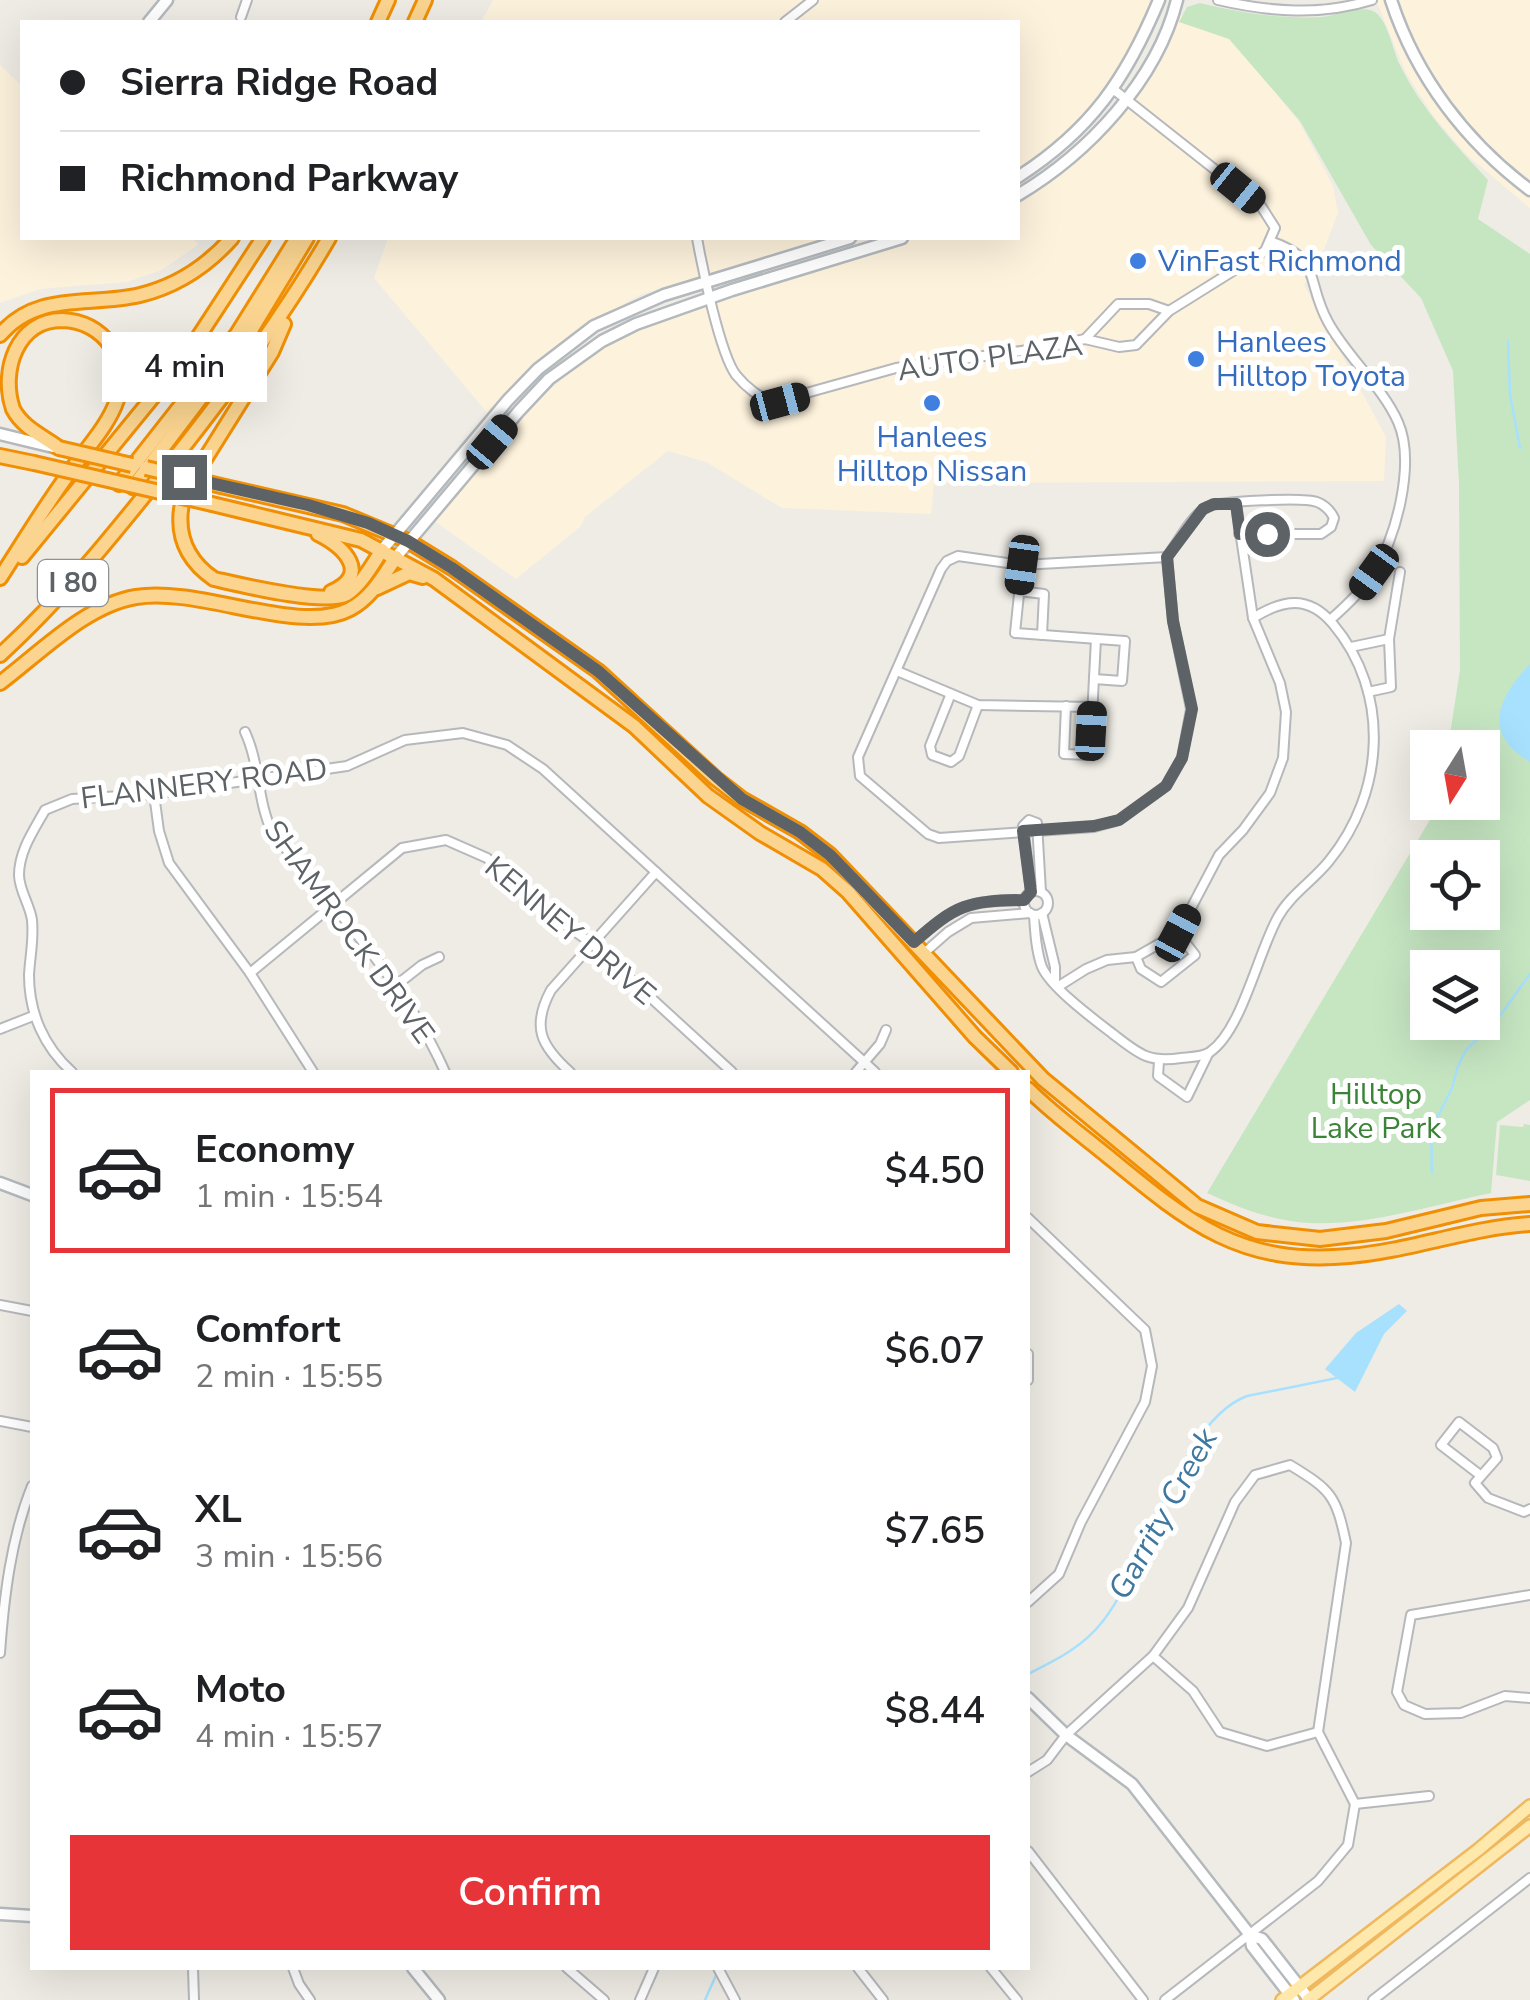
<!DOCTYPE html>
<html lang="en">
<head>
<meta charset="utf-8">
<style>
	body { margin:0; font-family:"Nunito Sans",sans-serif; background:#f2f2f2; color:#202124; height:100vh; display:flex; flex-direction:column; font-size:38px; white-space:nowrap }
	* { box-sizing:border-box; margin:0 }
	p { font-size:32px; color:#757577 }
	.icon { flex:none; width:55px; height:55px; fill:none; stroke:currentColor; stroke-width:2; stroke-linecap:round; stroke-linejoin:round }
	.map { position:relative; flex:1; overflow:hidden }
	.drawer { position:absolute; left:30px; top:1070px; width:1000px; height:900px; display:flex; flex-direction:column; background:#fff; border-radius:0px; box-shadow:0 10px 40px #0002 }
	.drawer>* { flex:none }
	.hud { position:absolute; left:20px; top:20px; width:1000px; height:220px; border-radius:0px; box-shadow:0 10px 40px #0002; display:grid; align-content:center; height:220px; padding:0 40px; background:#fff }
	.needle { width:65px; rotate:191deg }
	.buttons { position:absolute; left:1410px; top:730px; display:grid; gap:20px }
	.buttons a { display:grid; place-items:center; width:90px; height:90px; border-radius:0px; background:#fff; box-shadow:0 10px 40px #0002; font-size:50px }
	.end { position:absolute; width:45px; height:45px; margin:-22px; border:12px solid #5d6266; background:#fff; box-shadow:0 0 0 5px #fff }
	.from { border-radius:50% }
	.bubble { position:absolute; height:70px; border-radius:0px; background:#fff; box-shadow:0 10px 40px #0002; font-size:32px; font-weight:600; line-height:70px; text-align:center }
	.car { position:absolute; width:30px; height:60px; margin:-30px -15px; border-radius:12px; box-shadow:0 0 8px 2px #0007; background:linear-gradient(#222 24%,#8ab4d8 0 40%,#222 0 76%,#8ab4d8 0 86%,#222 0) }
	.hud b { display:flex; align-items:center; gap:35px; height:95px; font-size:38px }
	.hud b+b { border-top:2px solid #e0e0e0 }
	.hud i { width:25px; height:25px; background:#202124 }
	ul { padding:18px 0 0; list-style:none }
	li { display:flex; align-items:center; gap:30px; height:165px; margin:0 20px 15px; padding:0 20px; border:5px solid transparent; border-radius:0px }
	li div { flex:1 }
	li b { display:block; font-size:38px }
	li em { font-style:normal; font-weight:600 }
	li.active { border-color:#e73438 }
	li>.icon { width:90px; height:90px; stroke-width:1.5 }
	.primary-button { display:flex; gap:20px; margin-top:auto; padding:20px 40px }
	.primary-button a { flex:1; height:115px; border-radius:0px; background:#e73438; color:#fff; font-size:40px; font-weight:600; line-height:115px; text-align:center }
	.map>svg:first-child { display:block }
	.commercial { fill:#fdf2dc }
	.green { fill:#c6e6c2; fill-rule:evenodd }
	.water { fill:#a7e1fe }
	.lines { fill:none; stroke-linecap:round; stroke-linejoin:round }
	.stream { stroke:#a7e1fe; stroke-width:2.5 }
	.street-casing { stroke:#b6b8bc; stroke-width:12 }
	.secondary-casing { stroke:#b4b9bd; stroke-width:15 }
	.primary-casing { stroke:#efb85e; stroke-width:16 }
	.highway-casing { stroke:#f18f04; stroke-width:18 }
	.street { stroke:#fff; stroke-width:8 }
	.secondary { stroke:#fff; stroke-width:10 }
	.primary { stroke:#fee8ac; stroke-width:11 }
	.highway { stroke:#fbd590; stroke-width:12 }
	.highway-bridge-casing { stroke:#f18f04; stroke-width:18; stroke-linecap:butt }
	.highway-bridge { stroke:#fbd590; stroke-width:12 }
	.route { stroke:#5d6266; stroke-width:12 }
	.shop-dot { fill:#3f7fe0; stroke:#fff; stroke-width:4 }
	.labels { text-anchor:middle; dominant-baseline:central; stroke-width:10; stroke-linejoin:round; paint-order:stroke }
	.shield { fill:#fff; stroke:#8e9194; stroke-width:2.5 }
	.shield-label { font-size:28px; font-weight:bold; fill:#5d6266 }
	.shop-label { font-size:30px; fill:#366cbe; stroke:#fff; text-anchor:start }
	.street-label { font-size:30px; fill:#5d6266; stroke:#fff }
	.park-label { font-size:30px; fill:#3a8436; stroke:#fff }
	.water-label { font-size:32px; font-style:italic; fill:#3e779f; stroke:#fff }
</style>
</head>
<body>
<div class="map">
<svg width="1530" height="2000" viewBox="0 0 1530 2000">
	<rect width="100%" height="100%" fill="#efece5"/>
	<g class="commercial">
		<path d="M 493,0 L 1156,0 L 1113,91 L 1058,143 L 1018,171 L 1018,22 L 481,22 Z"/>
		<path d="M 1376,0 L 1530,0 L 1530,208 L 1467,155 L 1435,118 L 1406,73 Z"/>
		<path d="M 1177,13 L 1229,36 L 1299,122 L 1333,186 L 1338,213 L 1318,265 L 1304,285 L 1386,437 L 1384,481 L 934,483 L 931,514 L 782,508 L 706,462 L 668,451 L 585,517 L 581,526 L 516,579 L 430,518 L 512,423 L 593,351 L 623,334 L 714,299 L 915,238 L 1018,238 L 1018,196 L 1128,103 Z"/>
		<path d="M 0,65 L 22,86 L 22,238 L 192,238 L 199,244 L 162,270 L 127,282 L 40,289 L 0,303 Z"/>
		<path d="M 388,238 L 837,238 L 642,294 L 588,324 L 537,363 L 489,415 L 374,278 Z"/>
	</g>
	<g class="green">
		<path d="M 1200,3 C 1241,13 1279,19 1321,17 C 1336,16 1360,5 1373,11 C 1387,17 1393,51 1400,65 C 1422,110 1455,144 1488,180 L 1478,219 L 1530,254 L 1530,1100 L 1497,1122 L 1491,1193 C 1433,1205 1369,1226 1309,1223 C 1273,1221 1239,1208 1207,1193 L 1440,803 L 1482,802 L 1482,748 L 1448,747 L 1460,670 L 1459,484 L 1453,371 L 1421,298 L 1371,245 L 1300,121 L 1229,39 L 1179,22 L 1187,7 ZM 1428,858 L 1482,858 L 1482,912 L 1428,912 ZM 1428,968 L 1482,968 L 1482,1022 L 1428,1022 Z"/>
		<path d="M 1524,1124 L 1530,1125 L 1530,1181 L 1496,1175 L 1500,1125 L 1523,1127 Z"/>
	</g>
	<g class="water">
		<path d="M 1530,664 L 1530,762 C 1481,734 1498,697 1530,664 Z"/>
		<path d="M 1399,1304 L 1407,1311 L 1384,1334 L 1355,1392 L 1325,1369 L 1356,1333 Z"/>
	</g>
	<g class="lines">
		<g class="stream">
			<path d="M 1508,341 L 1510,395 L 1520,448"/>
			<path d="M 1432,1173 L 1431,1130 L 1452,1088 L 1458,1066 L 1466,1050 L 1494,1024 L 1530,974"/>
			<path d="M 1028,1674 C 1056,1660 1083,1647 1103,1621 C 1147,1566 1179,1421 1247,1396 L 1337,1378"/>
			<path d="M 705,2000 L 717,1973"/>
		</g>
		<defs>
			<g id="street">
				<path d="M 1218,0 C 1270,12 1321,16 1372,0"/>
				<path d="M 241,17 L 247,0"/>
				<path d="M 785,22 L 813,0"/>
				<path d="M 697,238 C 702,266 720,354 736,375 C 745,386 760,399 774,402 L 896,368 L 1043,348 L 1085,339 L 1119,347 L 1136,345 L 1169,311 L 1265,251 L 1275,228 L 1261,206 L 1113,89"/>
				<path d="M 1270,241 C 1323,259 1305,280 1328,322 C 1347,357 1382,386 1398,422 C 1416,463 1396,540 1372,576 C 1360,593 1346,606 1330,620"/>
				<path d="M 1085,339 L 1118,304 L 1149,304 L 1169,311"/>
				<path d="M 958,556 L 1022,565 L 1167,557 L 1173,621 L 1191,709 L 1182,758 L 1166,786 L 1119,820 L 1094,827 L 939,838 L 928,834 L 860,776 L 858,757 L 941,569 L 947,561 Z"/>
				<path d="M 1167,557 C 1178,542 1191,516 1207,507 C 1218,501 1304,497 1317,502 C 1325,505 1330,510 1334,518 L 1331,527 L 1321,534 L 1239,534"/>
				<path d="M 1022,565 L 1015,633 L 1125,641 L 1122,681 L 1094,679"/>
				<path d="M 1019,591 L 1044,594 L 1042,635"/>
				<path d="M 1351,647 L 1389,639"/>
				<path d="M 897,671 L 978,705 L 1092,707"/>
				<path d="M 1368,692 L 1391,687 L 1389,639 L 1400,572"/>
				<path d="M 950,696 L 930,746 L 932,755 L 951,762 L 959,756 L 978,705"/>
				<path d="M 1066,706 L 1064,754 L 1090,755 L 1096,639"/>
				<path d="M 245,732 C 260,764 257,800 272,832 C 333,907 406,983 445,1072"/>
				<path d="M 154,794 L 159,831 L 169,863 L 250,973 L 313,1072"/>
				<circle cx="1036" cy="903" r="12"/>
				<path d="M 1031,892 L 1023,826 L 1029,820 L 1037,823 L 1041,892"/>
				<path d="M 1042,913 L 1055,967 L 1055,982"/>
				<path d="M 1034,915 C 1035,931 1036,951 1042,967 C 1051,988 1095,1020 1113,1034 C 1139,1054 1148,1063 1181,1058 C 1190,1057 1203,1057 1210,1052 C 1242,1030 1258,952 1278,917 C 1290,895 1313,881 1329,861 C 1385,793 1391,693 1333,624 C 1308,594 1282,600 1253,618"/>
				<path d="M 913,943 C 956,905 966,901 1024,900"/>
				<path d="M 923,954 L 948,932 L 971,918 L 1030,913"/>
				<path d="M 1136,957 L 1141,969 L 1161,982 L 1195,955 L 1178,933"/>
				<path d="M 250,973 L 402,848 L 446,840 L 487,858 L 537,904 L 591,943 L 732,1072"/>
				<path d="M 1059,986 L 1086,969 L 1107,960 L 1136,957 L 1178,933 L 1219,855 L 1243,830 L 1270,793 L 1283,758 L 1286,712 L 1280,683 L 1253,618 L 1236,504"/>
				<path d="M 394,987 L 422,965 L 439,957"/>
				<path d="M 0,1029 L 33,1016"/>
				<path d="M 1159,1061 L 1158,1076 L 1187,1097 L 1208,1054"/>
				<path d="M 72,1072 C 44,1047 29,1013 29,975 C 30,956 34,940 32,920 C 30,905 19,890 19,875 C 19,851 34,830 45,810 L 72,799 L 154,794 L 347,766 L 405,740 L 463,733 L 507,745 L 543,769 L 875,1072"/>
				<path d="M 570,1072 C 541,1046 531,1027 551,990 L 656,872"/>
				<path d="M 856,1072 L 880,1044 L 886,1030"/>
				<path d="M 1028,1218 L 1145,1330 L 1152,1366 L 1145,1402 L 1081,1522 L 1059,1574 L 1028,1602"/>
				<path d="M 0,1305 L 32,1311"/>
				<path d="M 1028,1354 L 1028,1380"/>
				<path d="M 0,1421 L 32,1427"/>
				<path d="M 1480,1475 L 1441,1445 L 1459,1422 L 1493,1448 L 1497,1458 L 1475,1483 L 1488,1498 L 1524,1512 L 1530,1509"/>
				<path d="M 1530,1595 L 1411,1615 L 1397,1692 L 1404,1705 L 1425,1714 L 1461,1713 L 1505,1696 L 1530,1698"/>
				<path d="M 0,1653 C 4,1597 11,1538 32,1486"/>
				<path d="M 1153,1656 L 1193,1691 L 1220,1732 L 1267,1746 L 1318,1732"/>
				<path d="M 1028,1772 L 1047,1760 L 1066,1735 L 1153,1656 L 1188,1608 L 1235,1502 L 1255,1475 L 1290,1465 C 1331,1490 1336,1495 1346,1543 L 1318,1732 L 1355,1804 L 1348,1845 L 1318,1881 L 1165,2000"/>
				<path d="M 1355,1804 L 1429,1796"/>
				<path d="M 1028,1851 L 1143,2000"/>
				<path d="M 193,1968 L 194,2000"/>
				<path d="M 293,1968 L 299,1984 L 310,2000"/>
				<path d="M 567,1968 L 604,2000"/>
				<path d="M 718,1968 L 735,2000"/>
				<path d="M 858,1968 L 883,2000"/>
				<path d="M 991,1968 L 1017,2000"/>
				<path d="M 640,2000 L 654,1968"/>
				<path d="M 1373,2000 L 1530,1878"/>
			</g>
			<g id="secondary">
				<path d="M 1391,0 C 1416,77 1466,142 1530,190"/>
				<path d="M 149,22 L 167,0"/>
				<path d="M 1018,177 C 1091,130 1126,79 1159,0"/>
				<path d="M 1018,195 C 1087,154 1157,81 1177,0"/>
				<path d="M 0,434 L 53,447"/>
				<path d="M 382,550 L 508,400 L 538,369 L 594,326 L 664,295 L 850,238"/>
				<path d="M 396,557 L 519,411 L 549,379 L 602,341 L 636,324 L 732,290 L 902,238"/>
				<path d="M 0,1183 L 32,1195"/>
				<path d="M 1028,1698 L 1066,1735 L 1132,1784 L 1250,1935 L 1252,1946 L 1294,2000"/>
				<path d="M 0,1914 L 32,1916"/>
				<path d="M 1250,1935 L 1262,1939 L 1309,1999"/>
				<path d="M 413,1968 L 439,2000"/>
			</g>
			<g id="primary">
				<path d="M 1282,2000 L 1478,1850 L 1530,1806"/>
				<path d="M 1308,2000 L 1530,1826"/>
			</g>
			<g id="highway">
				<path d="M 378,22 L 388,0"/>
				<path d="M 415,22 L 425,0"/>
				<path d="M 284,324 L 272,352 L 185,491 C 174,527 182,557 214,579 C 241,585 326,606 347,594 C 362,584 372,565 382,550"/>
				<path d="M 0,335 C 37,291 89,307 140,295 C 177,286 207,266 232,238"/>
				<path d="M 0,456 L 34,463"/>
				<path d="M 119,484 L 237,334 L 297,238"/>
				<path d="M 221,486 L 343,514 L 408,541 L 452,568 L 598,671 L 715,778 L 742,799 L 800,832 L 830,855 L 1043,1079 L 1197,1206 L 1257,1232 L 1320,1239 L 1386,1231 L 1481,1208 L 1530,1204"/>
				<path d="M 133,487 L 247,337 L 307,238"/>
				<path d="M 212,504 L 361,540 L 434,579 L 634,726 L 708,796 L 760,833 L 822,869 L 848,892 L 975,1037 L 1011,1072"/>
				<path d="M 318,534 C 344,547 372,574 331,592"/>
				<path d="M 22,557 L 184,359 L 263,238"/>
				<path d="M 0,578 C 22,544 43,509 67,476 C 83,452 108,427 117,400 C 131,360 104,321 62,320 C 17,320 0,371 13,409 C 23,428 43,436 59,448"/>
				<path d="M 377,588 L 409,573 L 423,577"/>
				<path d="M 0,655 C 68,593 124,521 181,450 C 236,380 284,315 329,238"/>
				<path d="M 0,683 C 40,653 86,605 136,597 C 198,586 300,636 350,609 C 372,597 383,576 396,557"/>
				<path d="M 1028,1089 C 1053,1114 1082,1135 1110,1158 C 1189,1223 1241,1266 1349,1256 C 1410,1251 1468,1228 1530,1224"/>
			</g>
		</defs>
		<use href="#street" class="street-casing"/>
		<use href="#secondary" class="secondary-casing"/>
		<use href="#primary" class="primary-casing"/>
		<use href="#highway" class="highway-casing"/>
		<use href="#street" class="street"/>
		<use href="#secondary" class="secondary"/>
		<use href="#primary" class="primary"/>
		<use href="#highway" class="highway"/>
		<defs>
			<g id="highway-bridge">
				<path d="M 59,448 L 132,465"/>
				<path d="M 34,463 L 212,504"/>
				<path d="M 146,468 L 221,486"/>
			</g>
		</defs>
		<use href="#highway-bridge" class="highway-bridge-casing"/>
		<use href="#highway-bridge" class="highway-bridge"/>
	</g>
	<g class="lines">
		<path class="route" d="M 184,477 L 308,505 L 368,523 L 408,541 L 452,568 L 598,671 L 742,799 L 800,832 L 830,855 L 914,942 C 957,904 967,901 1024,900 L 1031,892 L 1023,831 L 1094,826 L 1119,820 L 1166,786 L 1182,758 L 1192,709 L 1173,621 L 1167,557 L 1203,509 L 1214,504 L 1236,504 L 1240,534 L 1267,534"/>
	</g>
	<g class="shop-dot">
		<circle cx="1138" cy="261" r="10"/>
		<circle cx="1196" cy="359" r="10"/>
		<circle cx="932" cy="403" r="10"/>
	</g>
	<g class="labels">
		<rect class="shield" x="38" y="560" width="70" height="46" rx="8"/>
		<g class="shield-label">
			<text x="73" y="583">I 80</text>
		</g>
		<g class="shop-label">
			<text x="1158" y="261">VinFast Richmond</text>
			<text x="1216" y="342">Hanlees<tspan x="1216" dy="34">Hilltop Toyota</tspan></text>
			<text x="932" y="437" text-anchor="middle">Hanlees<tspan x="932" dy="34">Hilltop Nissan</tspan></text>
		</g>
		<g class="street-label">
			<text transform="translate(990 358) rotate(-8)">AUTO PLAZA</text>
			<text transform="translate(204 784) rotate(-7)">FLANNERY ROAD</text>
			<text transform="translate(570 931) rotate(40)">KENNEY DRIVE</text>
			<text transform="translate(349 932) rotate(54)">SHAMROCK DRIVE</text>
		</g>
		<g class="park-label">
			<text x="1376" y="1094">Hilltop<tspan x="1376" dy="34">Lake Park</tspan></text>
		</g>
		<g class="water-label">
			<text transform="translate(1163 1514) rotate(-61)">Garrity Creek</text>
		</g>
	</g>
</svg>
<div class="buttons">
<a><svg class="needle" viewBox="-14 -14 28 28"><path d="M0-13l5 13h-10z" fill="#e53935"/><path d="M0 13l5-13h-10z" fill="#757577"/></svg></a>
<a><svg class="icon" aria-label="locate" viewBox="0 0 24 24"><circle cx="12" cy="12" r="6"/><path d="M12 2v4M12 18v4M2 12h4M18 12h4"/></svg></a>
<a><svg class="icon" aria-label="layers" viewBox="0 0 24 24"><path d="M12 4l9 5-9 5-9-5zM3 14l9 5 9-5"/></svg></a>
</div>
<i class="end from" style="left:1267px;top:534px"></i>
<i class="end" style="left:184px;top:477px"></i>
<div class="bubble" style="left:102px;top:332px;width:165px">4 min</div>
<i class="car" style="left:1238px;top:188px;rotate:129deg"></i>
<i class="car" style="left:780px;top:402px;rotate:75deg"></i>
<i class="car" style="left:492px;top:442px;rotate:40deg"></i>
<i class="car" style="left:1022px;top:565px;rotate:188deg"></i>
<i class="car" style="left:1374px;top:572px;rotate:216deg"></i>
<i class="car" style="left:1091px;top:731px;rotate:3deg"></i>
<i class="car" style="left:1178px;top:933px;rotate:28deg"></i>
<div class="hud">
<b><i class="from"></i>Sierra Ridge Road</b>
<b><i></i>Richmond Parkway</b>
</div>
<section class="drawer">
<ul>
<li class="active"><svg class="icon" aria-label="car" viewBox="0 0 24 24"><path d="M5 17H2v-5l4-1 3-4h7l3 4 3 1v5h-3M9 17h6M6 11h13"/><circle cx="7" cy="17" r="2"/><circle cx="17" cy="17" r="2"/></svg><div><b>Economy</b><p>1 min · 15:54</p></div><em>$4.50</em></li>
<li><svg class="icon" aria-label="car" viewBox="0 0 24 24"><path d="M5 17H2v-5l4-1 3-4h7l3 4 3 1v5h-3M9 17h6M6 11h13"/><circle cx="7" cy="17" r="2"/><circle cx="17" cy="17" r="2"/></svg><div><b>Comfort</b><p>2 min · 15:55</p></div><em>$6.07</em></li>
<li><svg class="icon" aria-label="car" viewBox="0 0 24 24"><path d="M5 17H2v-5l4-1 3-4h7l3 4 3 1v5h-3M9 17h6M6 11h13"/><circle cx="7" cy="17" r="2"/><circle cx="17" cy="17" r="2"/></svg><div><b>XL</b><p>3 min · 15:56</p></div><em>$7.65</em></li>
<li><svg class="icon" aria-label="car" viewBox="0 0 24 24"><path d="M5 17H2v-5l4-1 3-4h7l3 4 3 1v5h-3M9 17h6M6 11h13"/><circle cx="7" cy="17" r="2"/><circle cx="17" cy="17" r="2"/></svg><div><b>Moto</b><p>4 min · 15:57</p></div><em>$8.44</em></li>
</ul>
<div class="primary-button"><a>Confirm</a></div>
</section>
</div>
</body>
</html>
